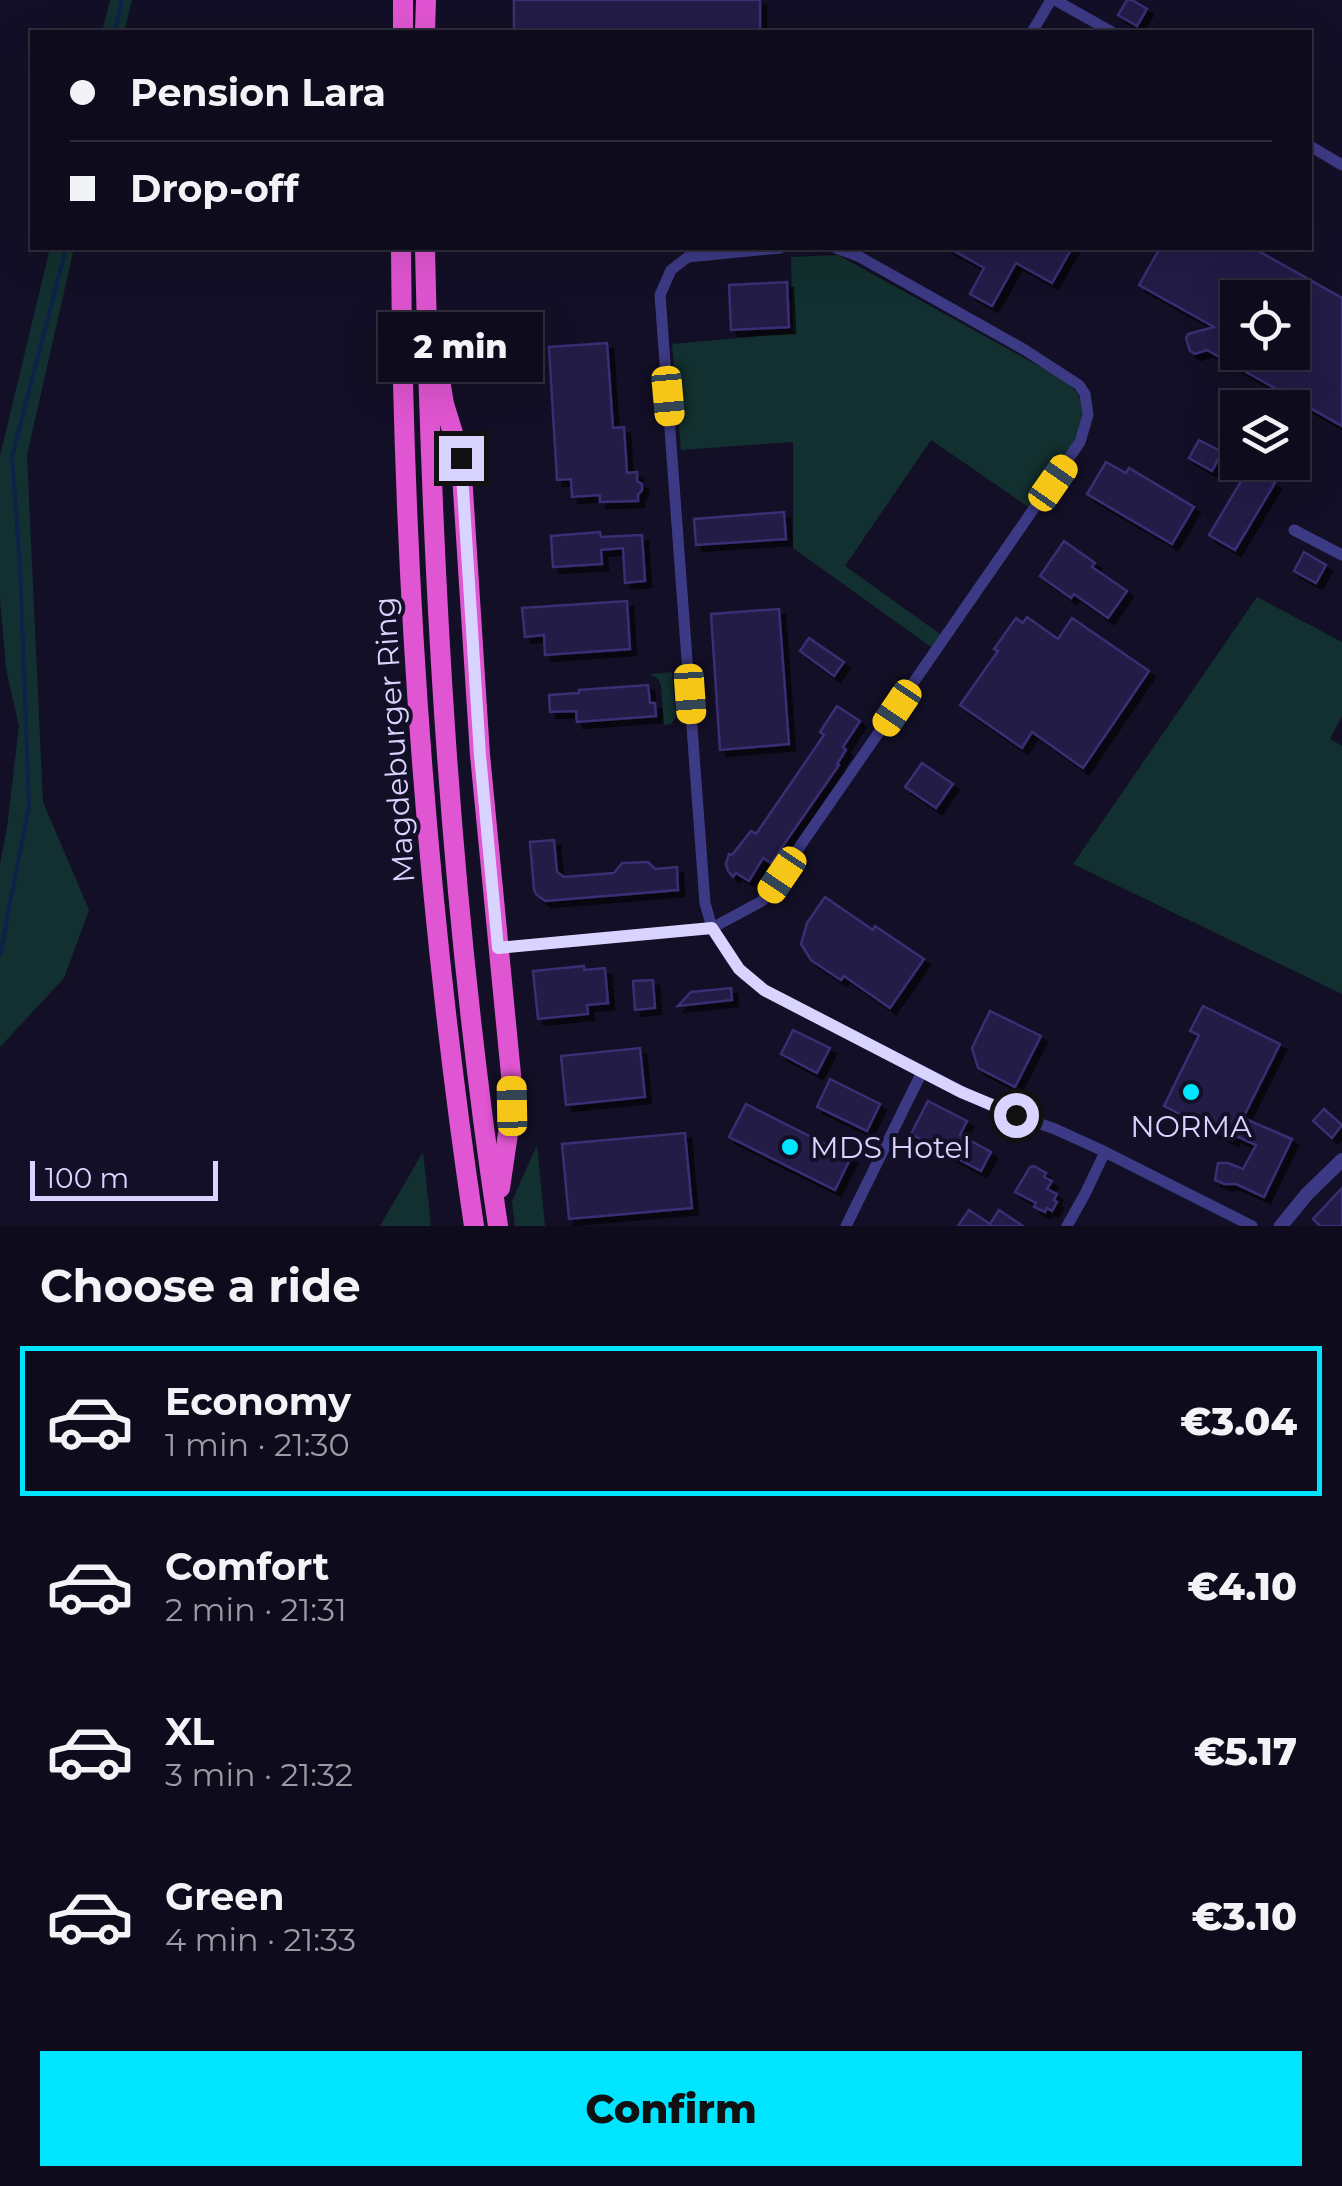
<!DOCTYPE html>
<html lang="en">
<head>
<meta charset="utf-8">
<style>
	body { margin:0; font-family:Montserrat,sans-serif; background:#1c1929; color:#f1f3f6; height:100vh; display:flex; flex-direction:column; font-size:38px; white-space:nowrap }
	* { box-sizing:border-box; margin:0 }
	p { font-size:32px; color:#9b9ba3 }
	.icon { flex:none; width:55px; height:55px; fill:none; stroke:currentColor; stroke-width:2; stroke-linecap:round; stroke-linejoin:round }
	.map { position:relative; height:1226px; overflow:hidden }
	.details { display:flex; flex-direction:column; background:#0e0b1c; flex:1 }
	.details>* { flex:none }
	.banner { position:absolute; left:30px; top:30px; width:1282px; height:220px; border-radius:0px; box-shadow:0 10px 40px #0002,0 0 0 2px #2e2b3b; display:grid; align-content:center; height:220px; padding:0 40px; background:#0e0b1c }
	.buttons { position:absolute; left:1220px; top:280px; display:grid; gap:20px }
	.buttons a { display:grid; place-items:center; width:90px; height:90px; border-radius:0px; background:#0e0b1c; box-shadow:0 10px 40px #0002,0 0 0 2px #2e2b3b; font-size:50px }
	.scale { position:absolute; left:30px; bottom:25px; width:188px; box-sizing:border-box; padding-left:10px; border:5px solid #d9d4ff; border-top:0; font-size:28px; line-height:35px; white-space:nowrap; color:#d9d4ff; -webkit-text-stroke:8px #130f26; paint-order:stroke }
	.end { position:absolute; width:45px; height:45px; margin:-22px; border:12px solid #d9d4ff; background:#111; box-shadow:0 0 0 5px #111 }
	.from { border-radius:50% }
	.bubble { position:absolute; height:70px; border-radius:0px; background:#0e0b1c; box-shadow:0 10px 40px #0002,0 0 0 2px #2e2b3b; font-size:32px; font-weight:800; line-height:70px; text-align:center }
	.car { position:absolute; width:30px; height:60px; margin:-30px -15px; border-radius:12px; box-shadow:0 0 8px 2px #0007; background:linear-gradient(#f5c518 24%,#345 0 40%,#f5c518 0 76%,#345 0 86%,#f5c518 0) }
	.banner b { display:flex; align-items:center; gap:35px; height:95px; font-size:38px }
	.banner b+b { border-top:2px solid #2e2b3b }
	.banner i { width:25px; height:25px; background:#f1f3f6 }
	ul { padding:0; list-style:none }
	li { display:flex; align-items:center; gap:30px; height:150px; margin:0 20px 15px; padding:0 20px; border:5px solid transparent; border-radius:0px }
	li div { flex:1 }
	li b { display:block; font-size:38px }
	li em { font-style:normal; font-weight:800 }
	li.active { border-color:#00e5ff }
	li>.icon { width:90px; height:90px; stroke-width:1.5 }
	h2 { padding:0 40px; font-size:45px; line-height:120px }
	.button { display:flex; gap:20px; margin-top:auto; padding:20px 40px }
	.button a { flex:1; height:115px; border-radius:0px; background:#00e5ff; color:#111; font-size:40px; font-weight:800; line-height:115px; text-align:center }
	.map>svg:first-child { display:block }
	.green { fill:#12302f }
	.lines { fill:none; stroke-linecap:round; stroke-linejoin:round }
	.stream { stroke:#0c2248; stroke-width:4 }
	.building { fill:#241b47; stroke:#3b2d73; stroke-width:2.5; fill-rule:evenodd; filter:url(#shadow) }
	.minor { stroke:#3d3a85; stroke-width:11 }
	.tertiary { stroke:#3d3a85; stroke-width:14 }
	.trunk { stroke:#e055d1; stroke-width:20 }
	.route { stroke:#d9d4ff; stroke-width:12 }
	.poi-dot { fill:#00e5ff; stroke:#130f26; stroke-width:4 }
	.labels { text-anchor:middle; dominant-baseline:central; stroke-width:8; stroke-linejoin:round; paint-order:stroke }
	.street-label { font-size:30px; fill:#d9d4ff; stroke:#130f26 }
	.poi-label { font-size:30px; fill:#d9d4ff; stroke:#130f26 }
</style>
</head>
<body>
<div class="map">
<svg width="1342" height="1226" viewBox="0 0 1342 1226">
	<defs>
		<filter id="shadow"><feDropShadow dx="6" dy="6" stdDeviation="0" flood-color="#0009"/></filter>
	</defs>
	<rect width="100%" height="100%" fill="#130f26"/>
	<g class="green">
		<path d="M 110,0 L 132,0 L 124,32 L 102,32 Z"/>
		<path d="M 50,248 L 74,248 L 27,455 L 43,802 L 89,910 L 64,978 L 0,1047 L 0,864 L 7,827 L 19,726 L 6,669 L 0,598 L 0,456 Z"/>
		<path d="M 838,255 L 1064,380 C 1066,382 1074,389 1076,392 C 1099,425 1048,481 1030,508 L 931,440 L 845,566 L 940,634 L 931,647 L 793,548 L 793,442 L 681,450 L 672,344 L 793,333 L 791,257 Z"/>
		<path d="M 1257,597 L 1342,642 L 1342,716 L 1330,739 L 1342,746 L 1342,994 L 1073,864 Z"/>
		<path d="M 672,672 L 676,717 L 671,724 L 664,725 L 661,685 L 658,679 L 650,674 Z"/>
		<path d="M 537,1145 L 545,1226 L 515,1226 L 512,1201 Z"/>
		<path d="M 423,1152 L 431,1226 L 380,1226 Z"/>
	</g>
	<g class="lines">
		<g class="stream">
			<path d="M 115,32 L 122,0"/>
			<path d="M 0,955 L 29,806 L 20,565 L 12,457 L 66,248"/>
		</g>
	</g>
	<g class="building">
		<rect x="514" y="0" width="246" height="32"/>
		<path d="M 1127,0 L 1132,0 L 1147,9 L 1137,26 L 1118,15 Z"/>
		<path d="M 949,248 L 1072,248 L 1052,283 L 1016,263 L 992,306 L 970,294 L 984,268 Z"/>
		<path d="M 1160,248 L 1253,248 L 1342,298 L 1342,426 L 1207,350 L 1195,354 L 1190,351 L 1186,338 L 1188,334 L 1214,327 L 1139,285 ZM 1238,298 L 1292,298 L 1292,352 L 1238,352 Z"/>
		<path d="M 787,282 L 789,327 L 731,330 L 729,285 Z"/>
		<path d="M 607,343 L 613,428 L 624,427 L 627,473 L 637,472 L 637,481 L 642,484 L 642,490 L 638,495 L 638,501 L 600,502 L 600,495 L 572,497 L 571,479 L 557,480 L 549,347 Z"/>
		<path d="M 1199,440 L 1222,452 L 1212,471 L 1189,458 Z"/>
		<path d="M 1106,462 L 1126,473 L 1129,468 L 1194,507 L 1172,544 L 1087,494 Z"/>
		<path d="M 1249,468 L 1275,483 L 1235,550 L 1209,535 Z"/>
		<path d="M 784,512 L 786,539 L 696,545 L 694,519 Z"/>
		<path d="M 600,532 L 601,537 L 642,535 L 645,581 L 625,583 L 623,548 L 601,550 L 602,564 L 553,567 L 551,536 Z"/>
		<path d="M 1064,541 L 1095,563 L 1092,567 L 1127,591 L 1108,618 L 1074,594 L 1071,598 L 1040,576 Z"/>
		<path d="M 1304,552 L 1326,565 L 1316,583 L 1294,571 Z"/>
		<path d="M 627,601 L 630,649 L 545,655 L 544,635 L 525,637 L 522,608 Z"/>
		<path d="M 779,609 L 789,744 L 720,750 L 711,614 Z"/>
		<path d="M 1027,617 L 1058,639 L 1072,618 L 1149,671 L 1083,768 L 1032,732 L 1022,748 L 960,705 L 998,651 L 994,649 L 1016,618 L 1023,623 Z"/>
		<path d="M 809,638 L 844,662 L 834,676 L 800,651 Z"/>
		<path d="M 648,685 L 650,703 L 655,703 L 656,716 L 577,722 L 576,711 L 550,712 L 549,695 L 579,693 L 579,690 Z"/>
		<path d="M 837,706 L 860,721 L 843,747 L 846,750 L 837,764 L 839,765 L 771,863 L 763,858 L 749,881 L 736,873 L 733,877 L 728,871 L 726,864 L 729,854 L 732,855 L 751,831 L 756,834 L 824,735 L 820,732 Z"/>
		<path d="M 922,763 L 953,784 L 936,808 L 905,787 Z"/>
		<path d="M 554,840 L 557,872 L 564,877 L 614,873 L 622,863 L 648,862 L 655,869 L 677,867 L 678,890 L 545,901 L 536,894 L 534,889 L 530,842 Z"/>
		<path d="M 825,897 L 873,930 L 875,926 L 924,959 L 890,1008 L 844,976 L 841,980 L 811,960 L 801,944 L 807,923 Z"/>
		<path d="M 584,966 L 584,970 L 605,968 L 608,1003 L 587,1005 L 588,1014 L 538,1019 L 533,971 Z"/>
		<path d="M 653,980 L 655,1008 L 635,1010 L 633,981 Z"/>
		<path d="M 731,988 L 732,1000 L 678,1006 L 691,992 Z"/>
		<path d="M 1203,1006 L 1280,1044 L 1243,1118 L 1292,1139 L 1264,1197 L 1236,1184 L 1224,1184 L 1215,1180 L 1218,1163 L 1228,1163 L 1243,1169 L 1256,1145 L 1234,1135 L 1232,1140 L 1164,1106 L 1199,1035 L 1190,1031 Z"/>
		<path d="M 990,1011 L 1041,1036 L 1015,1087 L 978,1068 L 972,1048 Z"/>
		<path d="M 793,1030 L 830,1048 L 817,1073 L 781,1054 Z"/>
		<path d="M 640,1048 L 645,1097 L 566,1105 L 561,1056 Z"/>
		<path d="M 830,1079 L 880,1104 L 867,1131 L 817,1107 Z"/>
		<path d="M 928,1101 L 967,1121 L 960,1135 L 991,1152 L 981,1171 L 911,1134 Z"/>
		<path d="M 746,1104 L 851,1157 L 835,1190 L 729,1137 Z"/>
		<path d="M 1324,1109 L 1342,1125 L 1332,1138 L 1313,1121 Z"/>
		<path d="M 685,1133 L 692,1208 L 569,1219 L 562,1144 Z"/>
		<path d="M 1034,1166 L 1046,1173 L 1044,1177 L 1052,1181 L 1047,1189 L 1057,1194 L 1054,1200 L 1057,1202 L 1052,1211 L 1047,1208 L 1045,1212 L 1034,1207 L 1036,1203 L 1015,1192 L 1030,1167 Z"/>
		<path d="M 1342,1188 L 1342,1226 L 1320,1226 L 1313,1219 Z"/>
		<path d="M 969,1210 L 990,1224 L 999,1210 L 1023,1226 L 958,1226 Z"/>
	</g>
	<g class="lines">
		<g class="minor">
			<path d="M 1055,0 L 1112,32"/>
			<path d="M 1032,32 L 1051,0"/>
			<path d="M 1310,146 L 1342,165"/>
			<path d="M 780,248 L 688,257 L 671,270 L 660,295 L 705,903 L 712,928 L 730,957 L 743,974 L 764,990 L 961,1091 L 1000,1110 L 1055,1129 L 1099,1149 L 1252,1226"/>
			<path d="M 1294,530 L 1342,555"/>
			<path d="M 497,948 L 712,928 L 762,901 L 1080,442 L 1088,415 L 1085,394 L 1079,385 L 1025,350 L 858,256 L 836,248"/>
			<path d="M 846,1226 L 922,1072"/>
			<path d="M 1067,1226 L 1085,1194 L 1105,1152"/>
		</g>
		<path class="tertiary" d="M 1281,1226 L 1307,1194 L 1342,1160"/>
		<g class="trunk">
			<path d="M 403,32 L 403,0"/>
			<path d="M 425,32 L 426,0"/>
			<path d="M 401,248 C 403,574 426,903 474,1226"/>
			<path d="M 425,248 C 432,575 449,902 498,1226"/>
			<path d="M 438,368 L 444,404 L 461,459 L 480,755 L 512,1085 L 512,1106 L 500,1188"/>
		</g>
	</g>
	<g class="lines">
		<path class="route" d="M 461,458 L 480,755 L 498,948 L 712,928 L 739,969 L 764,990 L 961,1092 L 1016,1115"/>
	</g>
	<g class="poi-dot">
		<circle cx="1191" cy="1092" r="10"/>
		<circle cx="790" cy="1147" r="10"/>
	</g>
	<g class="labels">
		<g class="street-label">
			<text transform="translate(394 740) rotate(-94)">Magdeburger Ring</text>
		</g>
		<g class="poi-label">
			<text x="1191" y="1126">NORMA</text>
			<text x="810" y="1147" text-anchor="start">MDS Hotel</text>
		</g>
	</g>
</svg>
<div class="buttons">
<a><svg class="icon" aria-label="locate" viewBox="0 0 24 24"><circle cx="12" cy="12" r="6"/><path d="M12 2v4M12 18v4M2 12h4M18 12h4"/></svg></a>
<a><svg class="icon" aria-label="layers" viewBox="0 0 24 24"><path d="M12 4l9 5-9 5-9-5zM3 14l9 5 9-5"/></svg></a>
</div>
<div class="scale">100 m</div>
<i class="end from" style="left:1016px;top:1115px"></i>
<i class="end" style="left:461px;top:458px"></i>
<div class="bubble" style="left:378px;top:312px;width:165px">2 min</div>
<i class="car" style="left:668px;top:396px;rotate:175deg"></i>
<i class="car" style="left:1053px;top:483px;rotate:35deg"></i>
<i class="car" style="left:690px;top:694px;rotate:176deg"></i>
<i class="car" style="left:897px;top:708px;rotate:214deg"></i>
<i class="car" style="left:782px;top:875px;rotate:214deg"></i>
<i class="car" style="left:512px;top:1106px;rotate:359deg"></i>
<div class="banner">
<b><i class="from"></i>Pension Lara</b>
<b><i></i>Drop-off</b>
</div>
</div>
<section class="details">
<h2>Choose a ride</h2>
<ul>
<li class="active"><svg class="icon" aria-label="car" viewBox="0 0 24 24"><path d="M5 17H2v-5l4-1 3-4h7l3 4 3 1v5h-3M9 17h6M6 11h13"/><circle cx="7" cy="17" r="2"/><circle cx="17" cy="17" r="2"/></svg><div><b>Economy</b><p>1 min · 21:30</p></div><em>€3.04</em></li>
<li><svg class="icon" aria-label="car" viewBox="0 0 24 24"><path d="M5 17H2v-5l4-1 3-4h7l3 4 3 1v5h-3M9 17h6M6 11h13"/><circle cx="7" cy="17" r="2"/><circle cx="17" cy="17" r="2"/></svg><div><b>Comfort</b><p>2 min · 21:31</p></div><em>€4.10</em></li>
<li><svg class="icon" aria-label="car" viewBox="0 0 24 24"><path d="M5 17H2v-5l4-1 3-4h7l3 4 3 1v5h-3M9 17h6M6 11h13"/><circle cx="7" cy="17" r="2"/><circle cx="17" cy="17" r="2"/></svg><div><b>XL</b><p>3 min · 21:32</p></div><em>€5.17</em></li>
<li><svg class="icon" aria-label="car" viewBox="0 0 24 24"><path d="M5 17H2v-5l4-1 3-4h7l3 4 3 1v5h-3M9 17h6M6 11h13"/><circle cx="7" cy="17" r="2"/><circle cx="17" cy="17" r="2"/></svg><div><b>Green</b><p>4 min · 21:33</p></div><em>€3.10</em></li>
</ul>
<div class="button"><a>Confirm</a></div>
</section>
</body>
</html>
